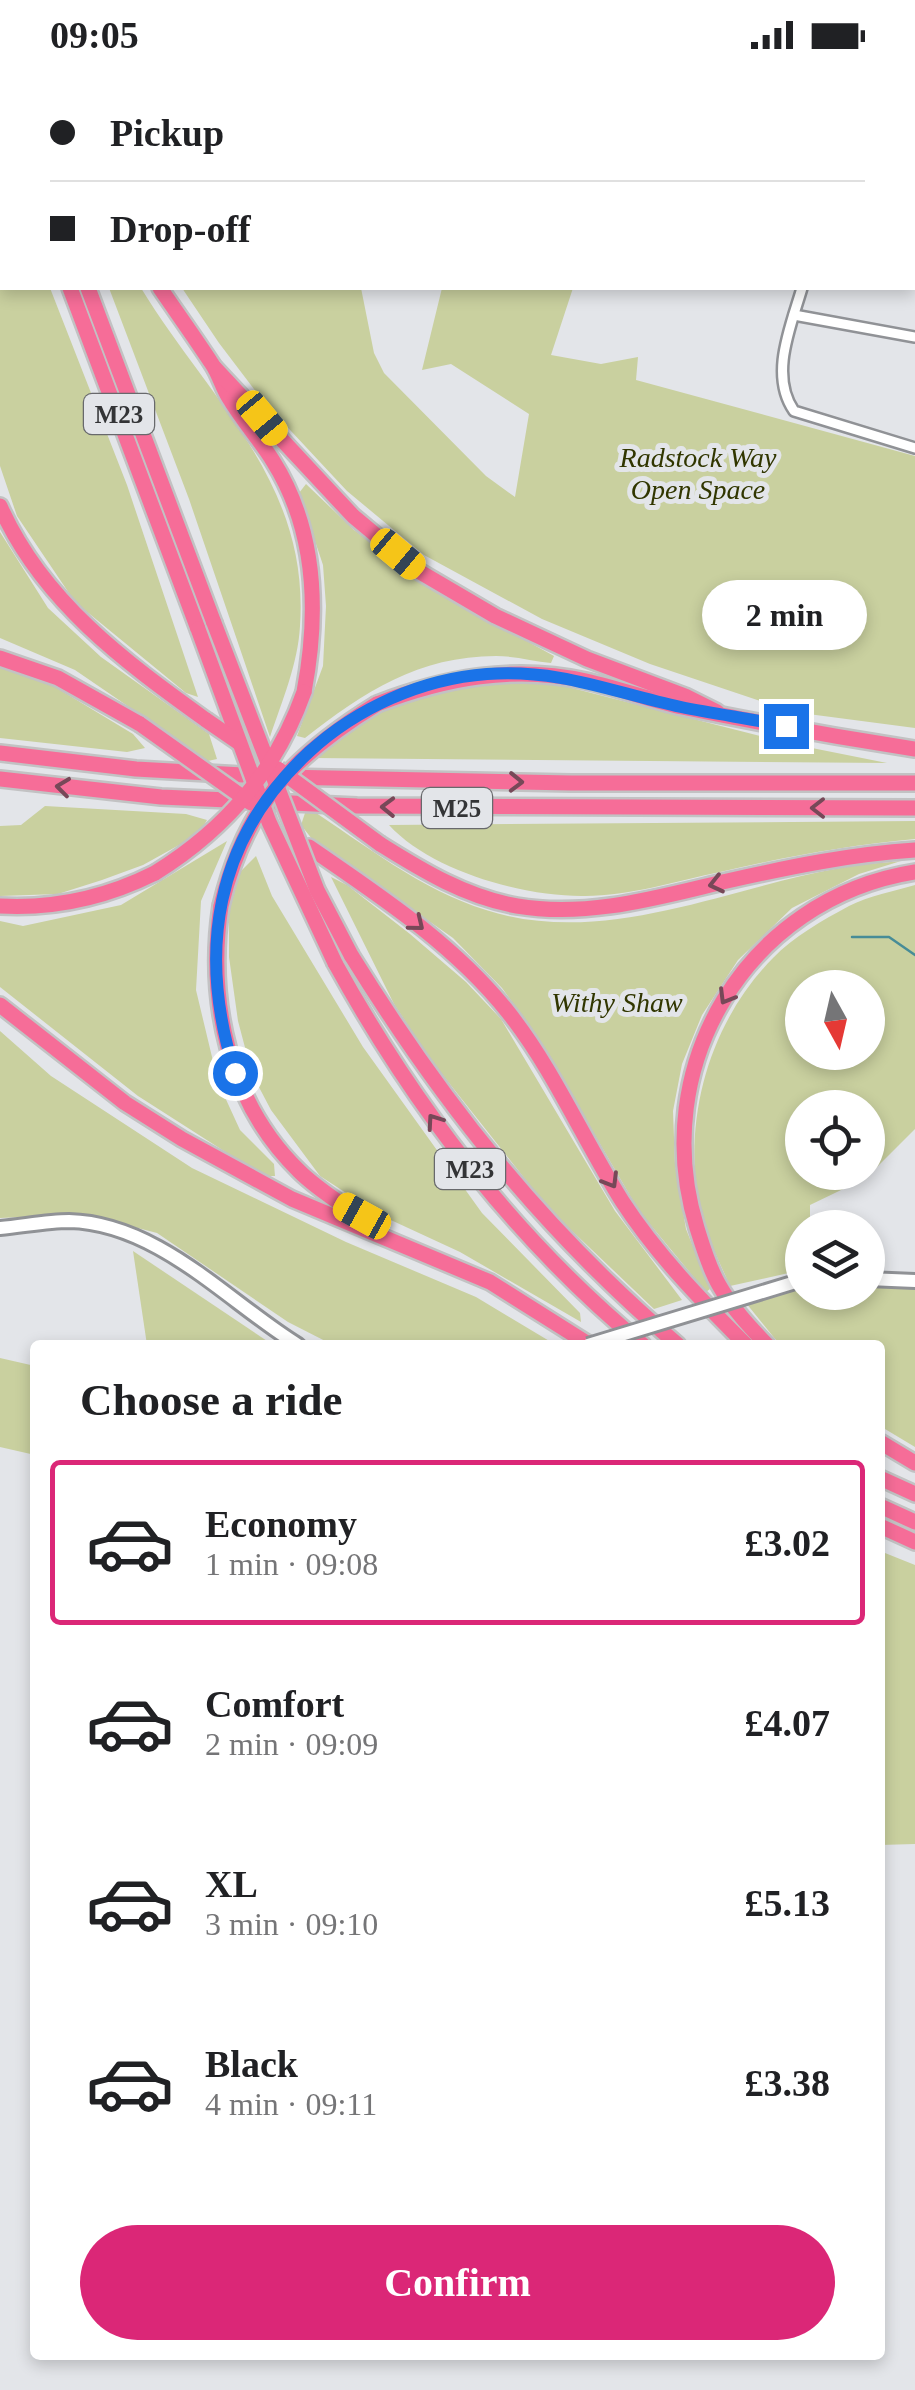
<!DOCTYPE html>
<html lang="en">
<head>
<meta charset="utf-8">
<style>
	body { margin:0; font-family:Georgia,serif; background:#f6f6f6; color:#202124; height:100vh; display:flex; flex-direction:column; font-size:38px; white-space:nowrap }
	* { box-sizing:border-box; margin:0 }
	p { font-size:32px; color:#757577 }
	.icon { flex:none; width:55px; height:55px; fill:none; stroke:currentColor; stroke-width:2; stroke-linecap:round; stroke-linejoin:round }
	.map { position:relative; flex:1; overflow:hidden }
	.panel { position:absolute; left:30px; top:1270px; width:855px; height:1020px; display:flex; flex-direction:column; background:#fff; border-radius:10px; box-shadow:0 5px 15px #0003 }
	.panel>* { flex:none }
	.top-card { position:absolute; left:0px; top:0px; width:915px; height:220px; box-shadow:0 5px 15px #0003; display:grid; align-content:center; height:220px; padding:0 50px; background:#fff }
	.needle { width:65px; rotate:172deg }
	.buttons { position:absolute; left:785px; top:900px; display:grid; gap:20px }
	.buttons a { display:grid; place-items:center; width:100px; height:100px; border-radius:50%; background:#fff; box-shadow:0 5px 15px #0003; font-size:50px }
	.end { position:absolute; width:45px; height:45px; margin:-22px; border:12px solid #1a73e8; background:#fff; box-shadow:0 0 0 5px #fff }
	.from { border-radius:50% }
	.bubble { position:absolute; height:70px; border-radius:35px; background:#fff; box-shadow:0 5px 15px #0003; font-size:32px; font-weight:700; line-height:70px; text-align:center }
	.car { position:absolute; width:30px; height:60px; margin:-30px -15px; border-radius:12px; box-shadow:0 0 8px 2px #0007; background:linear-gradient(#f5c518 24%,#345 0 40%,#f5c518 0 76%,#345 0 86%,#f5c518 0) }
	.top-card b { display:flex; align-items:center; gap:35px; height:95px; font-size:38px }
	.top-card b+b { border-top:2px solid #e0e0e0 }
	.top-card i { width:25px; height:25px; background:#202124 }
	ul { padding:0; list-style:none }
	li { display:flex; align-items:center; gap:30px; height:165px; margin:0 20px 15px; padding:0 30px; border:5px solid transparent; border-radius:10px }
	li div { flex:1 }
	li b { display:block; font-size:38px }
	li em { font-style:normal; font-weight:700 }
	li.on { border-color:#db2777 }
	li>.icon { width:90px; height:90px; stroke-width:1.5 }
	h2 { padding:0 50px; font-size:45px; line-height:120px }
	.action { display:flex; gap:20px; margin-top:auto; padding:20px 50px }
	.action a { flex:1; height:115px; border-radius:60px; background:#db2777; color:#fff; font-size:40px; font-weight:700; line-height:115px; text-align:center }
	.status { display:flex; justify-content:space-between; align-items:center; height:70px; padding:0 50px; background:#fff; direction:ltr }
	.status svg { height:28px; fill:currentColor }
	.map>svg:first-child { display:block }
	.green { fill:#c9d09f; fill-rule:evenodd }
	.lines { fill:none; stroke-linecap:round; stroke-linejoin:round }
	.stream { stroke:#478c97; stroke-width:2.5 }
	.street-casing { stroke:#909296; stroke-width:14 }
	.secondary-casing { stroke:#909296; stroke-width:18 }
	.highway-casing { stroke:#c2c2c3; stroke-width:20 }
	.street { stroke:#fff; stroke-width:9 }
	.secondary { stroke:#fff; stroke-width:12 }
	.highway { stroke:#f66d98; stroke-width:15 }
	.secondary-bridge-casing { stroke:#909296; stroke-width:18; stroke-linecap:butt }
	.highway-bridge-casing { stroke:#c2c2c3; stroke-width:20; stroke-linecap:butt }
	.secondary-bridge { stroke:#fff; stroke-width:12 }
	.highway-bridge { stroke:#f66d98; stroke-width:15 }
	.oneway { stroke:#774858 }
	.route { stroke:#1a73e8; stroke-width:12 }
	.labels { text-anchor:middle; dominant-baseline:central; stroke-width:10; stroke-linejoin:round; paint-order:stroke }
	.shield { fill:#e3e5e9; stroke:#68696c; stroke-width:2.5 }
	.shield-label { font-size:25px; font-weight:bold; fill:#333436 }
	.park-label { font-size:28px; font-style:italic; fill:#313600; stroke:#e3e5e9 }
</style>
</head>
<body>
<div class="status"><b>09:05</b><svg viewBox="0 0 49 12"><path d="M0 12V9h3v3zM5 12V6h3v6zM10 12V3h3v9zM15 12V0h3v12zM26 1h20v11H26zM47 4h2v5h-2z"/></svg></div>
<div class="map">
<svg width="915" height="2320" viewBox="0 0 915 2320">
	<rect width="100%" height="100%" fill="#e3e5e9"/>
	<g class="green">
		<path d="M 0,92 L 2,218 L 50,218 L 127,415 L 198,627 L 186,623 L 75,532 L 17,446 L 0,396 Z"/>
		<path d="M 109,218 L 141,218 C 209,330 310,412 300,556 C 298,594 282,631 270,667 L 189,429 Z"/>
		<path d="M 182,218 L 361,218 L 374,283 L 384,303 L 486,406 L 515,427 L 529,344 L 451,294 L 422,300 L 442,218 L 573,218 L 551,285 L 601,294 L 638,287 L 636,310 L 915,386 L 915,658 L 793,642 L 650,594 L 542,549 L 424,485 L 347,421 L 263,331 L 219,273 Z"/>
		<path d="M 306,414 L 354,460 L 454,531 L 554,586 L 551,593 C 533,591 514,586 496,586 C 419,586 364,622 305,668 L 297,666 L 323,596 L 326,536 L 323,495 L 299,423 Z"/>
		<path d="M 0,462 L 48,538 L 101,587 L 209,664 L 217,689 L 208,691 L 75,600 L 0,568 Z"/>
		<path d="M 0,596 L 32,603 L 133,664 L 145,678 L 127,682 L 0,668 Z"/>
		<path d="M 513,611 L 564,616 L 792,674 L 887,693 L 313,688 C 370,635 438,618 513,611 Z"/>
		<path d="M 45,736 L 186,744 L 207,750 L 199,764 L 143,795 L 102,810 L 58,824 L 0,826 L 0,756 L 21,755 Z"/>
		<path d="M 307,737 C 364,774 421,820 486,840 C 604,878 726,818 840,798 C 860,794 881,793 901,791 L 859,804 L 792,838 L 738,890 L 702,945 L 682,994 L 673,1041 L 675,1094 L 686,1159 L 710,1219 L 706,1222 L 639,1141 L 539,969 L 502,918 L 453,868 L 312,769 L 301,755 Z"/>
		<path d="M 915,751 L 915,769 C 848,775 785,787 720,802 C 677,811 629,826 585,826 C 524,827 431,801 389,755 Z"/>
		<path d="M 227,771 L 201,831 L 196,920 L 218,1012 L 240,1060 L 274,1094 L 275,1106 L 263,1106 L 138,1026 L 0,917 L 0,851 L 23,856 L 121,835 Z"/>
		<path d="M 256,786 L 272,826 L 363,977 L 482,1143 L 580,1243 L 581,1252 L 460,1182 L 380,1145 L 320,1106 L 271,1040 L 252,1004 L 238,951 L 229,887 L 229,842 L 240,802 Z"/>
		<path d="M 331,807 L 347,815 L 410,864 L 466,912 L 501,949 L 615,1141 L 682,1230 L 654,1239 L 548,1138 L 430,989 L 394,934 Z"/>
		<path d="M 915,815 L 915,1059 L 866,1108 L 810,1135 L 810,1157 L 802,1158 L 802,1200 L 730,1216 C 718,1189 703,1159 698,1130 C 684,1043 711,951 773,888 C 793,867 823,850 849,836 C 869,826 894,821 915,815 ZM 802,918 L 868,918 L 868,982 L 802,982 ZM 802,1038 L 868,1038 L 868,1102 L 802,1102 Z"/>
		<path d="M 0,961 L 51,1006 L 192,1098 L 346,1172 L 476,1227 L 556,1275 L 333,1275 L 288,1252 L 157,1163 L 84,1144 L 0,1148 Z"/>
		<path d="M 133,1181 L 273,1275 L 147,1275 Z"/>
		<path d="M 868,1216 L 915,1218 L 915,1377 L 880,1356 L 880,1275 L 780,1275 L 746,1233 L 785,1221 L 802,1219 L 802,1222 L 868,1222 Z"/>
		<path d="M 0,1288 L 35,1296 L 35,1385 L 0,1377 Z"/>
		<path d="M 880,1481 L 915,1495 L 915,1774 L 880,1775 Z"/>
	</g>
	<g class="lines">
		<path class="stream" d="M 852,867 L 889,867 L 915,885"/>
		<defs>
			<g id="street">
				<path d="M 799,2 L 799,0"/>
				<path d="M 854,2 L 854,0"/>
				<path d="M 802,218 C 791,256 769,305 794,341 L 915,378"/>
				<path d="M 794,245 L 915,267"/>
			</g>
			<g id="secondary">
				<path d="M 0,1158 C 23,1156 47,1151 69,1151 C 158,1153 228,1232 298,1275"/>
				<path d="M 868,1209 L 915,1211"/>
			</g>
			<g id="highway">
				<path d="M 1,0 L 2,3"/>
				<path d="M 34,0 L 35,2"/>
				<path d="M 0,44 L 2,50"/>
				<path d="M 70,218 L 198,559"/>
				<path d="M 88,218 L 214,553"/>
				<path d="M 160,218 C 177,243 195,268 212,294 C 219,304 222,317 229,328 C 242,350 260,370 273,391 C 317,461 319,543 304,622"/>
				<path d="M 215,298 L 353,446 L 420,502 L 495,546 L 587,589 L 685,626 L 717,642"/>
				<path d="M 0,436 C 42,531 124,591 206,650"/>
				<path d="M 0,588 L 58,608 L 140,654"/>
				<path d="M 377,634 C 445,608 513,595 586,611 C 618,618 650,630 682,637 C 759,653 837,667 915,679"/>
				<path d="M 0,683 L 136,699 L 260,706"/>
				<path d="M 283,707 L 571,713 L 915,713"/>
				<path d="M 0,709 L 161,727 L 357,736 L 915,738"/>
				<path d="M 380,774 C 423,801 466,827 517,836 C 589,848 659,827 727,811 C 789,797 852,784 915,780"/>
				<path d="M 309,777 C 380,826 454,874 508,942 C 554,1000 583,1069 622,1131 C 657,1185 701,1230 746,1275"/>
				<path d="M 0,836 C 54,839 107,827 155,803"/>
				<path d="M 221,836 C 207,930 228,1032 299,1101 C 323,1125 354,1140 379,1162"/>
				<path d="M 351,885 C 444,1035 543,1160 678,1275"/>
				<path d="M 335,893 C 415,1038 515,1169 643,1275"/>
				<path d="M 0,935 L 125,1033 L 182,1069 L 292,1129 L 490,1212 L 590,1275"/>
				<path d="M 767,1275 C 749,1256 732,1238 719,1215 C 709,1198 703,1177 697,1158 C 647,997 746,829 915,802"/>
				<path d="M 880,1372 L 915,1393"/>
				<path d="M 880,1408 L 915,1424"/>
				<path d="M 880,1436 L 915,1452"/>
				<path d="M 880,1456 L 915,1472"/>
			</g>
		</defs>
		<use href="#street" class="street-casing"/>
		<use href="#secondary" class="secondary-casing"/>
		<use href="#highway" class="highway-casing"/>
		<use href="#street" class="street"/>
		<use href="#secondary" class="secondary"/>
		<use href="#highway" class="highway"/>
		<defs>
			<path id="secondary-bridge" d="M 588,1275 L 802,1210"/>
			<g id="highway-bridge">
				<path d="M 214,553 L 317,820 L 351,885"/>
				<path d="M 198,559 L 269,752 L 335,893"/>
				<path d="M 206,650 L 238,672"/>
				<path d="M 140,654 L 251,733"/>
				<path d="M 278,699 L 380,774"/>
				<path d="M 155,803 C 226,759 276,701 304,622"/>
				<path d="M 221,836 C 245,736 291,687 377,634"/>
			</g>
		</defs>
		<use href="#secondary-bridge" class="secondary-bridge-casing"/>
		<use href="#highway-bridge" class="highway-bridge-casing"/>
		<use href="#secondary-bridge" class="secondary-bridge"/>
		<use href="#highway-bridge" class="highway-bridge"/>
	</g>
	<defs><path id="oneway-chevron" d="M-2-3.5L2.5 0L-2 3.5" fill="none" stroke-width="1.6" stroke-linecap="round" stroke-linejoin="round" transform="scale(2.5)"/></defs>
	<g class="oneway">
		<use href="#oneway-chevron" transform="translate(516 712) rotate(1)"/>
		<use href="#oneway-chevron" transform="translate(63 717) rotate(-173)"/>
		<use href="#oneway-chevron" transform="translate(388 737) rotate(-179)"/>
		<use href="#oneway-chevron" transform="translate(818 738) rotate(180)"/>
		<use href="#oneway-chevron" transform="translate(716 814) rotate(167)"/>
		<use href="#oneway-chevron" transform="translate(417 854) rotate(39)"/>
		<use href="#oneway-chevron" transform="translate(726 927) rotate(121)"/>
		<use href="#oneway-chevron" transform="translate(434 1051) rotate(-125)"/>
		<use href="#oneway-chevron" transform="translate(611 1111) rotate(59)"/>
	</g>
	<g class="lines">
		<path class="route" d="M 235,1003 C 197,883 214,770 309,682 C 357,638 421,609 487,604 C 562,599 611,622 681,637 C 716,644 751,649 786,656"/>
	</g>
	<g class="labels">
		<g class="shield">
			<rect x="84" y="324" width="70" height="40" rx="8"/>
			<rect x="422" y="718" width="70" height="40" rx="8"/>
			<rect x="435" y="1079" width="70" height="40" rx="8"/>
		</g>
		<g class="shield-label">
			<text x="119" y="344">M23</text>
			<text x="457" y="738">M25</text>
			<text x="470" y="1099">M23</text>
		</g>
		<g class="park-label">
			<text x="698" y="387">Radstock Way<tspan x="698" dy="32">Open Space</tspan></text>
			<text x="617" y="932">Withy Shaw</text>
		</g>
	</g>
</svg>
<div class="buttons">
<a><svg class="needle" viewBox="-14 -14 28 28"><path d="M0-13l5 13h-10z" fill="#e53935"/><path d="M0 13l5-13h-10z" fill="#757577"/></svg></a>
<a><svg class="icon" aria-label="locate" viewBox="0 0 24 24"><circle cx="12" cy="12" r="6"/><path d="M12 2v4M12 18v4M2 12h4M18 12h4"/></svg></a>
<a><svg class="icon" aria-label="layers" viewBox="0 0 24 24"><path d="M12 4l9 5-9 5-9-5zM3 14l9 5 9-5"/></svg></a>
</div>
<i class="end from" style="left:235px;top:1003px"></i>
<i class="end" style="left:786px;top:656px"></i>
<div class="bubble" style="left:702px;top:510px;width:165px">2 min</div>
<i class="car" style="left:262px;top:348px;rotate:140deg"></i>
<i class="car" style="left:398px;top:484px;rotate:130deg"></i>
<i class="car" style="left:362px;top:1146px;rotate:299deg"></i>
<div class="top-card">
<b><i class="from"></i>Pickup</b>
<b><i></i>Drop-off</b>
</div>
<section class="panel">
<h2>Choose a ride</h2>
<ul>
<li class="on"><svg class="icon" aria-label="car" viewBox="0 0 24 24"><path d="M5 17H2v-5l4-1 3-4h7l3 4 3 1v5h-3M9 17h6M6 11h13"/><circle cx="7" cy="17" r="2"/><circle cx="17" cy="17" r="2"/></svg><div><b>Economy</b><p>1 min · 09:08</p></div><em>£3.02</em></li>
<li><svg class="icon" aria-label="car" viewBox="0 0 24 24"><path d="M5 17H2v-5l4-1 3-4h7l3 4 3 1v5h-3M9 17h6M6 11h13"/><circle cx="7" cy="17" r="2"/><circle cx="17" cy="17" r="2"/></svg><div><b>Comfort</b><p>2 min · 09:09</p></div><em>£4.07</em></li>
<li><svg class="icon" aria-label="car" viewBox="0 0 24 24"><path d="M5 17H2v-5l4-1 3-4h7l3 4 3 1v5h-3M9 17h6M6 11h13"/><circle cx="7" cy="17" r="2"/><circle cx="17" cy="17" r="2"/></svg><div><b>XL</b><p>3 min · 09:10</p></div><em>£5.13</em></li>
<li><svg class="icon" aria-label="car" viewBox="0 0 24 24"><path d="M5 17H2v-5l4-1 3-4h7l3 4 3 1v5h-3M9 17h6M6 11h13"/><circle cx="7" cy="17" r="2"/><circle cx="17" cy="17" r="2"/></svg><div><b>Black</b><p>4 min · 09:11</p></div><em>£3.38</em></li>
</ul>
<div class="action"><a>Confirm</a></div>
</section>
</div>
</body>
</html>
